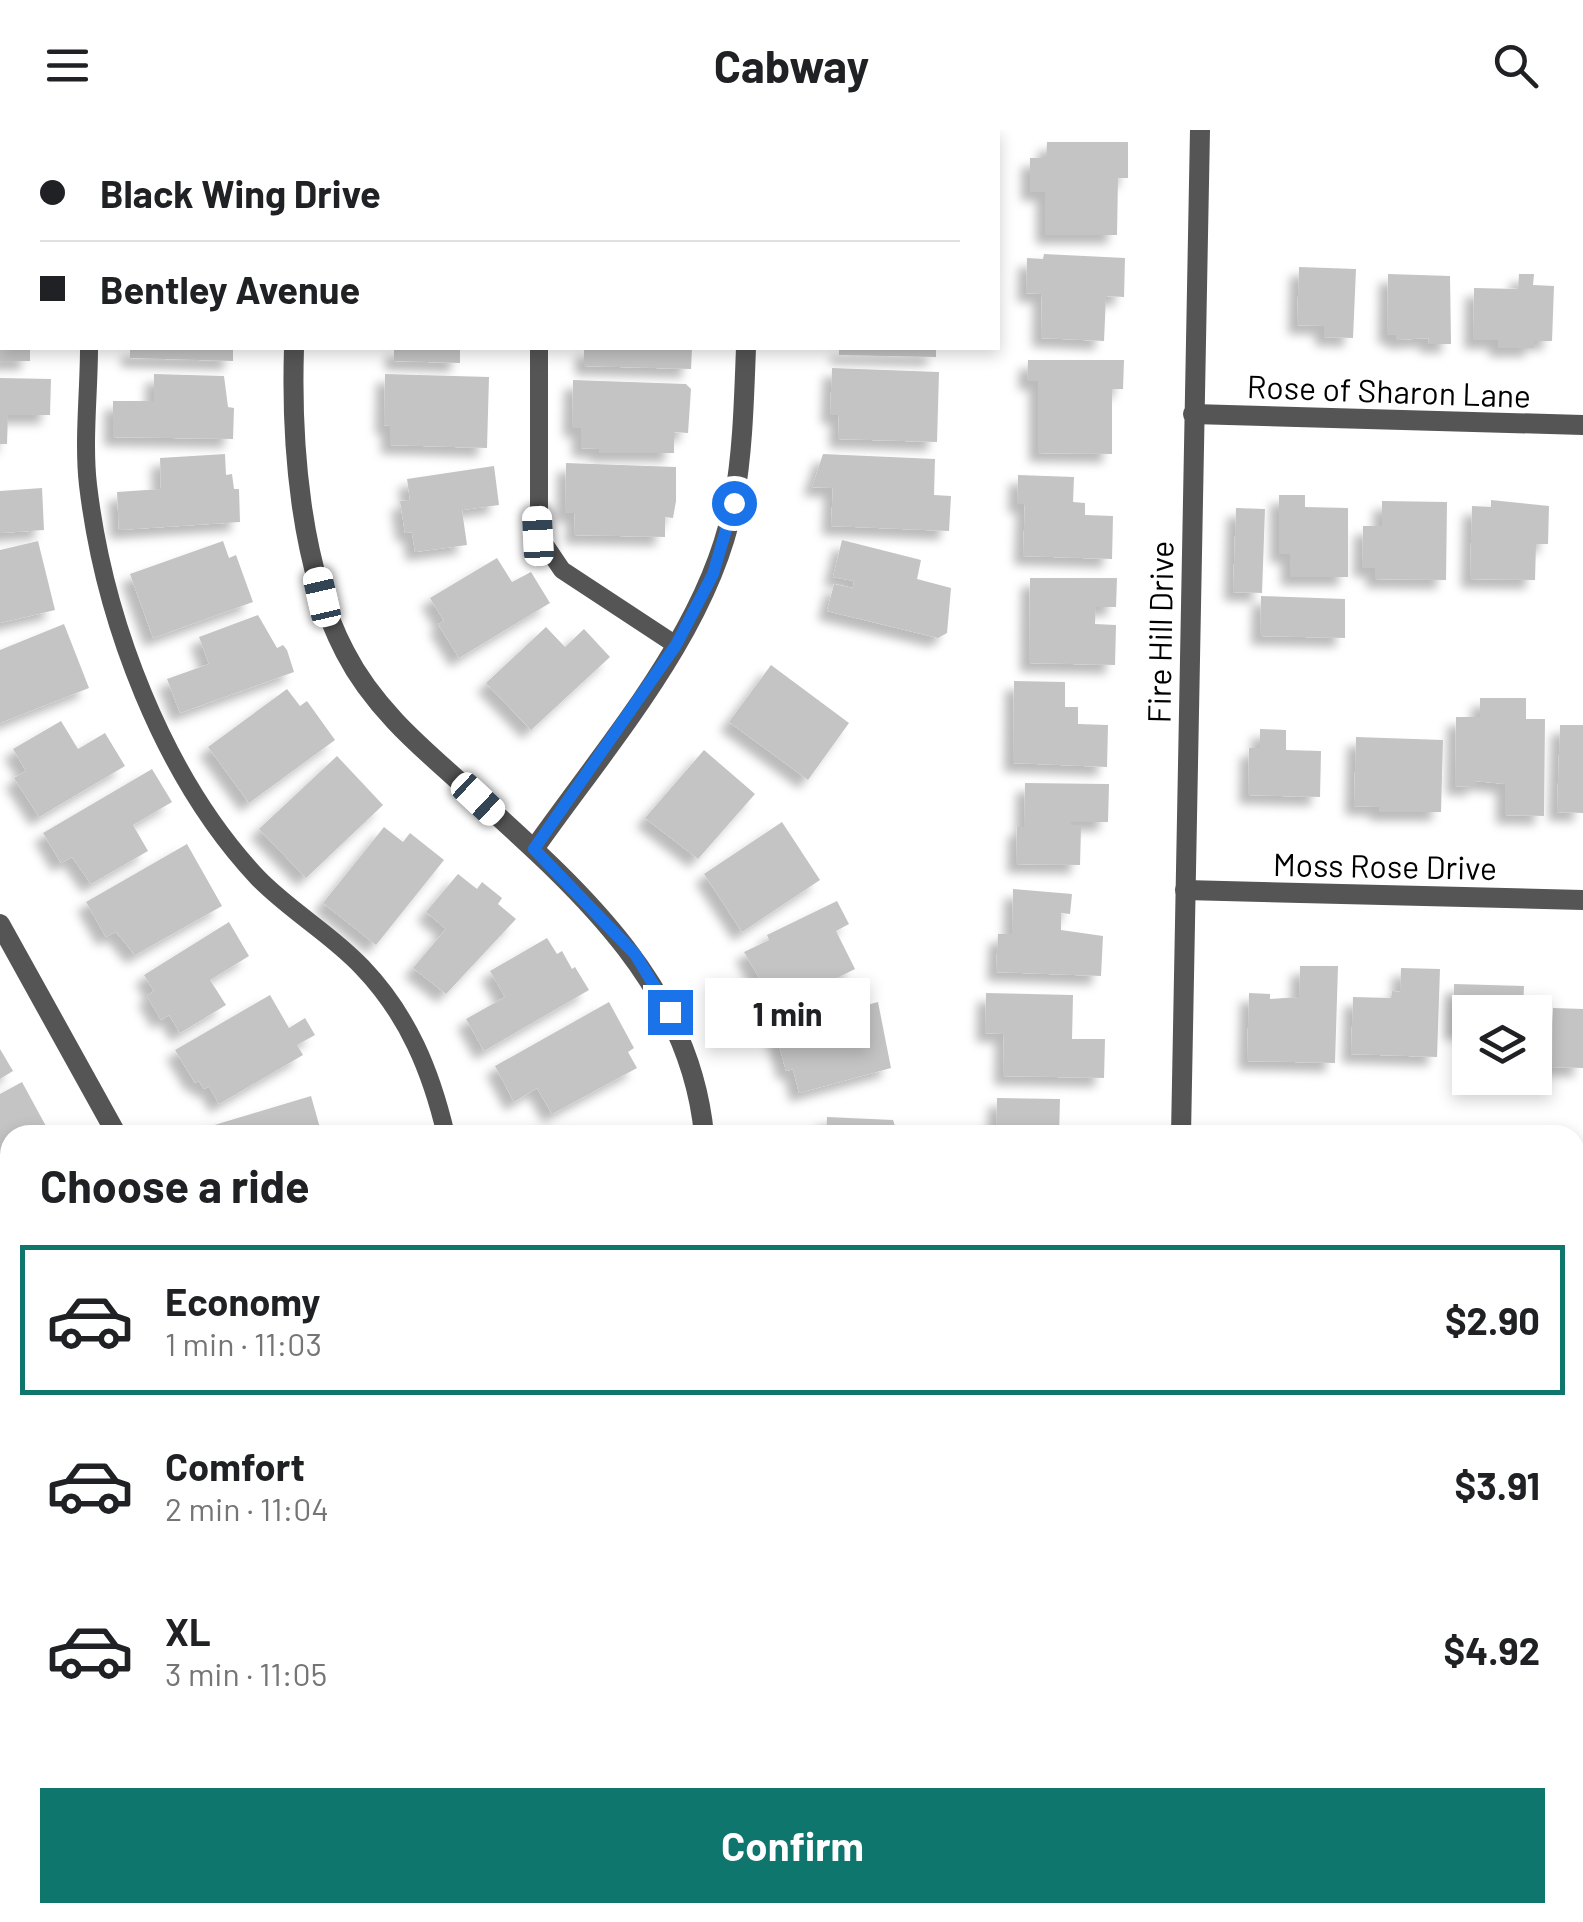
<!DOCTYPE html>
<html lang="en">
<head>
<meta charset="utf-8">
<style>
	body { margin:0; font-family:Barlow,sans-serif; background:#f6f6f6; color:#202124; height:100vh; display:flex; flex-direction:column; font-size:38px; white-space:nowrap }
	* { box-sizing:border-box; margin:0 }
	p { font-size:32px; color:#757577 }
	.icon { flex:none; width:55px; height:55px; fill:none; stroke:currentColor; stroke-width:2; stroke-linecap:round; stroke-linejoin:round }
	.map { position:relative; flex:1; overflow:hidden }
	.details { position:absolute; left:0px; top:995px; width:1585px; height:798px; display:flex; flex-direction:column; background:#fff; border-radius:30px 30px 0 0; box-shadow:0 5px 15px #0003 }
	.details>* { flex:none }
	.hud { position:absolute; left:0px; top:0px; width:1000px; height:220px; box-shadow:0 5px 15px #0003; display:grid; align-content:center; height:220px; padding:0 40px; background:#fff }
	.buttons { position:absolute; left:1452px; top:865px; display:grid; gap:20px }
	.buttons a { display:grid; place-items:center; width:100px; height:100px; border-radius:0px; background:#fff; box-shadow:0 5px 15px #0003; font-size:50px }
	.end { position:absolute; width:45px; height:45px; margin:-22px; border:12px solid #1a73e8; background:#fff; box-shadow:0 0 0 5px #fff }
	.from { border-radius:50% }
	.bubble { position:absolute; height:70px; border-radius:0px; background:#fff; box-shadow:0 5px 15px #0003; font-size:32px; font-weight:700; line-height:70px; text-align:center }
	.car { position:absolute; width:30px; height:60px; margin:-30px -15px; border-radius:12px; box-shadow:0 0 8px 2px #0007; background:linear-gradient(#fff 24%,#345 0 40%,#fff 0 76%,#345 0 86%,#fff 0) }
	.hud b { display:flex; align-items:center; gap:35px; height:95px; font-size:38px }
	.hud b+b { border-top:2px solid #e0e0e0 }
	.hud i { width:25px; height:25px; background:#202124 }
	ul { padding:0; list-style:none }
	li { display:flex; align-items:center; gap:30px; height:150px; margin:0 20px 15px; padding:0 20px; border:5px solid transparent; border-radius:0px }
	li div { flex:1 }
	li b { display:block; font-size:38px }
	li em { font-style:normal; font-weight:700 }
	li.selected { border-color:#0f766e }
	li>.icon { width:90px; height:90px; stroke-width:1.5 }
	h2 { padding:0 40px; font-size:45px; line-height:120px }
	.button { display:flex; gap:20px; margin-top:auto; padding:20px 40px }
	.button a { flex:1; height:115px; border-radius:0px; background:#0f766e; color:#fff; font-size:40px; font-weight:700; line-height:115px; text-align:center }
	header { display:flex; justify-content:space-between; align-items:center; height:130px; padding:0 40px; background:#fff; font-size:45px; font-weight:700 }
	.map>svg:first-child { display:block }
	.building { fill:#c4c4c4; filter:url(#shadow) }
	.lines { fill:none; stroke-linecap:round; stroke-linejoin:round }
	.service { stroke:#555; stroke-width:18 }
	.minor { stroke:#555; stroke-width:20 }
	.route { stroke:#1a73e8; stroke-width:12 }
	.labels { text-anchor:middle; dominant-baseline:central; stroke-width:10; stroke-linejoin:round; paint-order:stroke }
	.street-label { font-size:32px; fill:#000; stroke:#fff }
</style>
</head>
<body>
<header><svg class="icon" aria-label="menu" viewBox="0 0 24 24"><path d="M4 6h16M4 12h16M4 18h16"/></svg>Cabway<svg class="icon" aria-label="search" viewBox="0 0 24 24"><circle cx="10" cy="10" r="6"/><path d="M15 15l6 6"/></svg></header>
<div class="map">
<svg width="1583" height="1792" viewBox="0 0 1583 1792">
	<defs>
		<filter id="shadow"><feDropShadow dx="-9" dy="9" stdDeviation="5" flood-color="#0004"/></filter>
	</defs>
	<rect width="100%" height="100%" fill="#fff"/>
	<g class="building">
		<path d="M 1047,12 L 1128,12 L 1128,48 L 1118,48 L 1117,105 L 1045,105 L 1045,62 L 1030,62 L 1030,28 L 1046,28 Z"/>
		<path d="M 1044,124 L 1125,128 L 1124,167 L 1106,166 L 1104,211 L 1041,208 L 1042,164 L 1026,163 L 1027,128 L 1043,129 Z"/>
		<path d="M 1299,137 L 1356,139 L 1353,208 L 1324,207 L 1324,196 L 1297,195 Z"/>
		<path d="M 1388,144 L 1450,146 L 1451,214 L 1428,214 L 1429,208 L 1396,210 L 1396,205 L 1387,205 Z"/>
		<path d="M 1519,144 L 1534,144 L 1533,155 L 1554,156 L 1552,211 L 1534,211 L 1534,218 L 1498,218 L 1498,210 L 1473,210 L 1474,158 L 1518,159 Z"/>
		<rect x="0" y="218" width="30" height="13"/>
		<path d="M 130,218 L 233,218 L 233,231 L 130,228 Z"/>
		<path d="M 394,218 L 460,218 L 460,233 L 394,231 Z"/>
		<path d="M 584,218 L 692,218 L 691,239 L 584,236 Z"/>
		<path d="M 839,218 L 936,218 L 936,227 L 839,225 Z"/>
		<path d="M 1028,230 L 1124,230 L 1123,259 L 1112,259 L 1112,324 L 1038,323 L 1038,251 L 1027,251 Z"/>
		<path d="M 832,238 L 939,242 L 937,312 L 838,309 L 839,285 L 830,285 Z"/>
		<path d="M 154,244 L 224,246 L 228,277 L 234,278 L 233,309 L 113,307 L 113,271 L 154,271 Z"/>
		<path d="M 385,244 L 489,247 L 487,318 L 390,315 L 390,296 L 384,295 Z"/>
		<path d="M 0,248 L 51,249 L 50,285 L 8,285 L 7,314 L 0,314 Z"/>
		<path d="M 573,250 L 686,254 L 691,259 L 688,303 L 674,302 L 674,323 L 599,323 L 599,319 L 581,318 L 581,298 L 572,298 Z"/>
		<path d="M 225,324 L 226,345 L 232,344 L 234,359 L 239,359 L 240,392 L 119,400 L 117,362 L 161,359 L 160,328 Z"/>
		<path d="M 823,324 L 935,329 L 934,365 L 951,366 L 949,401 L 831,396 L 833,358 L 812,357 Z"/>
		<path d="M 566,333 L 676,337 L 676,371 L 673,388 L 665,387 L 665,407 L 574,405 L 575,383 L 565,383 Z"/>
		<path d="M 494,336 L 499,375 L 462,380 L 467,415 L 415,422 L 412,402 L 405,403 L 400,371 L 410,370 L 407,349 Z"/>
		<path d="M 1018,345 L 1074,347 L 1073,372 L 1085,373 L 1085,385 L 1113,386 L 1112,429 L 1023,426 L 1025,374 L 1017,374 Z"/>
		<path d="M 42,358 L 44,400 L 0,403 L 0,361 Z"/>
		<path d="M 1279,365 L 1305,365 L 1305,377 L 1348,378 L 1348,447 L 1290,447 L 1290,424 L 1279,424 Z"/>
		<path d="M 1491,370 L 1549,376 L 1548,414 L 1536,414 L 1535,450 L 1470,449 L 1472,376 L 1491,377 Z"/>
		<path d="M 1382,371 L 1447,372 L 1446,450 L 1375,449 L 1375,438 L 1362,438 L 1363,396 L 1382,396 Z"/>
		<path d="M 1236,378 L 1265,379 L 1262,463 L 1233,462 Z"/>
		<path d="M 842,410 L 921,430 L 917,449 L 951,458 L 947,503 L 938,508 L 827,481 L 834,454 L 853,458 L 854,451 L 833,447 Z"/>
		<path d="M 38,411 L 55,480 L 0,493 L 0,420 Z"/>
		<path d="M 223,411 L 229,428 L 236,425 L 253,472 L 153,508 L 130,444 Z"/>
		<path d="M 497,428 L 512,452 L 531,442 L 550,473 L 459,528 L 438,494 L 444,491 L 430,468 Z"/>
		<path d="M 1030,448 L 1117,448 L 1116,477 L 1096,477 L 1095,494 L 1116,495 L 1115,535 L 1029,533 Z"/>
		<path d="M 1261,466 L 1345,469 L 1345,508 L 1260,506 Z"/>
		<path d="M 258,485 L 277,518 L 283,515 L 287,520 L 294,542 L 180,583 L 167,549 L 209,534 L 199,507 Z"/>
		<path d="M 64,494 L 89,558 L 0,593 L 0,520 Z"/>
		<path d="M 546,497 L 565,517 L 584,499 L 610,527 L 531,600 L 486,553 Z"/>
		<path d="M 771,535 L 849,593 L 808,650 L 729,592 Z"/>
		<path d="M 1014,551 L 1065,552 L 1065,577 L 1078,577 L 1078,594 L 1108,595 L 1107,637 L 1013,633 Z"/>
		<path d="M 287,559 L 300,576 L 307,571 L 335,610 L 249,673 L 208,617 Z"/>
		<path d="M 1480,568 L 1526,568 L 1526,589 L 1545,589 L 1544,686 L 1505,685 L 1505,654 L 1476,651 L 1476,657 L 1455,656 L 1456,587 L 1480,587 Z"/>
		<path d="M 61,591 L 78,619 L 105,603 L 125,636 L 39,687 L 14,648 L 26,641 L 13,619 Z"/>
		<path d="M 1560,595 L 1583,595 L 1583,683 L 1557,682 Z"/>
		<path d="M 1260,599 L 1286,600 L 1286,620 L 1321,621 L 1320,667 L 1248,665 L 1249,618 L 1260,618 Z"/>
		<path d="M 1356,607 L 1443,610 L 1441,682 L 1379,682 L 1379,677 L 1354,676 Z"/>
		<path d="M 704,620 L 755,664 L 698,729 L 645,688 Z"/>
		<path d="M 337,626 L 383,675 L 306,748 L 259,699 Z"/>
		<path d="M 152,639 L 172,672 L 133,695 L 148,721 L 91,754 L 72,727 L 61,733 L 43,703 Z"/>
		<path d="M 1025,653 L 1109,654 L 1108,692 L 1071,692 L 1071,697 L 1081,697 L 1080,735 L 1016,734 L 1017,697 L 1024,697 Z"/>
		<path d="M 782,692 L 820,750 L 742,802 L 704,744 Z"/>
		<path d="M 384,697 L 403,712 L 410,703 L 444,730 L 376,815 L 323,773 Z"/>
		<path d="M 187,714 L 222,776 L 135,825 L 116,802 L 106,807 L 86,772 Z"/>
		<path d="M 458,744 L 477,759 L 482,752 L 502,768 L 498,774 L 516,789 L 446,864 L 413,838 L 446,799 L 426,782 Z"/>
		<path d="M 1013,759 L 1072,764 L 1070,784 L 1061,783 L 1061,800 L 1103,806 L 1101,846 L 996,842 L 998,804 L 1012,804 Z"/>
		<path d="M 837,771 L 849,794 L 836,801 L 855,839 L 777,878 L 744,822 L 769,810 L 767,805 Z"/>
		<path d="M 229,792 L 249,826 L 210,850 L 226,875 L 180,903 L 169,885 L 161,890 L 147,866 L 154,861 L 144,845 Z"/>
		<path d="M 547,808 L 557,824 L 562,821 L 572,839 L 575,837 L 589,860 L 484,921 L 466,889 L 505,867 L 490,841 Z"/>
		<path d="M 1300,836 L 1338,836 L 1335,933 L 1247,931 L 1249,863 L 1270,864 L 1270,869 L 1299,867 Z"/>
		<path d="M 1401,838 L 1440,839 L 1437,927 L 1351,924 L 1353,867 L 1391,868 L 1392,861 L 1400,862 Z"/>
		<path d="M 1454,854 L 1524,856 L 1523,882 L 1470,882 L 1470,901 L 1453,901 Z"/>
		<path d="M 986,863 L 1073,865 L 1072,909 L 1105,909 L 1104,948 L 1003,946 L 1004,904 L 985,903 Z"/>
		<path d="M 270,865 L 289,898 L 305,888 L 315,905 L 297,915 L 303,925 L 219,974 L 209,956 L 204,959 L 199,951 L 195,953 L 175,920 Z"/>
		<path d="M 609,872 L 634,918 L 628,922 L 637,938 L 552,984 L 537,958 L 514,972 L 495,936 Z"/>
		<path d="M 878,872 L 891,938 L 799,963 L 793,939 L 786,941 L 775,900 Z"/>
		<path d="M 1553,878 L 1583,879 L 1583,938 L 1552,937 Z"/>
		<path d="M 0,919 L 13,941 L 0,949 Z"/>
		<path d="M 22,952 L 47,998 L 40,1005 L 10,1005 L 10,1038 L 0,1044 L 0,964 Z"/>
		<path d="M 311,966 L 322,1005 L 214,1005 L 211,996 Z"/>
		<path d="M 997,968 L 1060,969 L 1059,1005 L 996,1005 Z"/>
		<path d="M 827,987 L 893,990 L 898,1005 L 826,1005 Z"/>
		<path d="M 659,1001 L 659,1005 L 553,1005 L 553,1002 Z"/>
		<path d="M 1575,1047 L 1583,1048 L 1583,1126 L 1575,1125 Z"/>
		<path d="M 1575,1334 L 1583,1337 L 1580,1441 L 1575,1440 Z"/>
		<path d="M 8,1411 L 10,1534 L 0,1536 L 0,1413 Z"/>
		<path d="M 1583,1627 L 1583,1682 L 1575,1694 L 1575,1639 Z"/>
		<path d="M 7,1689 L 10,1782 L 27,1782 L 29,1792 L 0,1792 L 0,1691 Z"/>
		<path d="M 47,1782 L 83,1782 L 85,1792 L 49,1792 Z"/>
		<path d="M 127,1782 L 155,1782 L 138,1790 Z"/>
		<path d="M 1004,1782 L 1075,1782 L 1075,1792 L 1025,1792 L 1025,1788 L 1004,1787 Z"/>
	</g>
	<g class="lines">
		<g class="service">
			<path d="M 93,2 L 93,0"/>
			<path d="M 545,2 L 545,0"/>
			<path d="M 89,218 C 89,262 83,311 88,355 C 104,490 163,647 258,748 C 290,781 331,804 362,837 C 408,885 431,941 446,1005"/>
			<path d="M 539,218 L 539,406 L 562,440 L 676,515"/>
			<path d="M 0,1370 L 10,1369"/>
			<path d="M 1575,1555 L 1583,1559"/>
			<path d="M 954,1792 L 954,1782"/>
		</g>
		<g class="minor">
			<path d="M 299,2 L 299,0"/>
			<path d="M 754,2 L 754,0"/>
			<path d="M 294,218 C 291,313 300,436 345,522 C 372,575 417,614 460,652 C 568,750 690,850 704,1005"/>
			<path d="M 1193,284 L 1583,295"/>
			<path d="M 534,719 C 606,616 712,497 734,370 C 743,320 744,268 746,218"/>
			<path d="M 1185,760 L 1583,770"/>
			<path d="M 0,794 L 117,1005"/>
			<path d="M 1181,1005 L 1200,0"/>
			<path d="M 0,1131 L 10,1130"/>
			<path d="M 1575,1254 L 1583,1255"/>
			<path d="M 0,1618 L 10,1616"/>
			<path d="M 1463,1782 L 1477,1792"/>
			<path d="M 1154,1792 L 1155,1782"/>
		</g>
	</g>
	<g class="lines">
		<path class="route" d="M 670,882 L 635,824 L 534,719 L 676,515 L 713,444 L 734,373"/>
	</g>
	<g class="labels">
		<g class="street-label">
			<text transform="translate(1389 260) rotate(2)">Rose of Sharon Lane</text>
			<text transform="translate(1159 502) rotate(-89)">Fire Hill Drive</text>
			<text transform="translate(1385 735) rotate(1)">Moss Rose Drive</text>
		</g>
	</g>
</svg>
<div class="buttons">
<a><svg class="icon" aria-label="layers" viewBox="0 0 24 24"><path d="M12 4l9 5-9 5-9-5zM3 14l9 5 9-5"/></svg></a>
</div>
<i class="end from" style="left:734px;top:373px"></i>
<i class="end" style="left:670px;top:882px"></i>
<div class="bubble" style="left:705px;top:848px;width:165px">1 min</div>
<i class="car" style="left:538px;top:406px;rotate:357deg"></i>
<i class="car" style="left:322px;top:467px;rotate:347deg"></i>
<i class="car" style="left:478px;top:669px;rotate:133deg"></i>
<div class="hud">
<b><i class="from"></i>Black Wing Drive</b>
<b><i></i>Bentley Avenue</b>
</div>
<section class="details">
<h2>Choose a ride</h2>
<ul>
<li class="selected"><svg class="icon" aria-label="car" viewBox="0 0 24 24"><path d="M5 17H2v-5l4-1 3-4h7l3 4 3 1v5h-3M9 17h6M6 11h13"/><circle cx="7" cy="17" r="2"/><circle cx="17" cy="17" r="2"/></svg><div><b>Economy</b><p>1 min · 11:03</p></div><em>$2.90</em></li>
<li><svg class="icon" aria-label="car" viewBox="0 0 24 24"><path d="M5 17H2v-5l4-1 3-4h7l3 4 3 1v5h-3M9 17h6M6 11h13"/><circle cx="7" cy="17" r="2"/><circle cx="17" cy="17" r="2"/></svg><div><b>Comfort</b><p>2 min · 11:04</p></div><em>$3.91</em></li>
<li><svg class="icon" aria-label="car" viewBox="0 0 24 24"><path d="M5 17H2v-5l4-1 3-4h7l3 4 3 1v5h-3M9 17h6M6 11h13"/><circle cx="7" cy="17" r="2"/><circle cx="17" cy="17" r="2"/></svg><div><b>XL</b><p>3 min · 11:05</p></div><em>$4.92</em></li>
</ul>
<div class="button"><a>Confirm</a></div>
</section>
</div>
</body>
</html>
